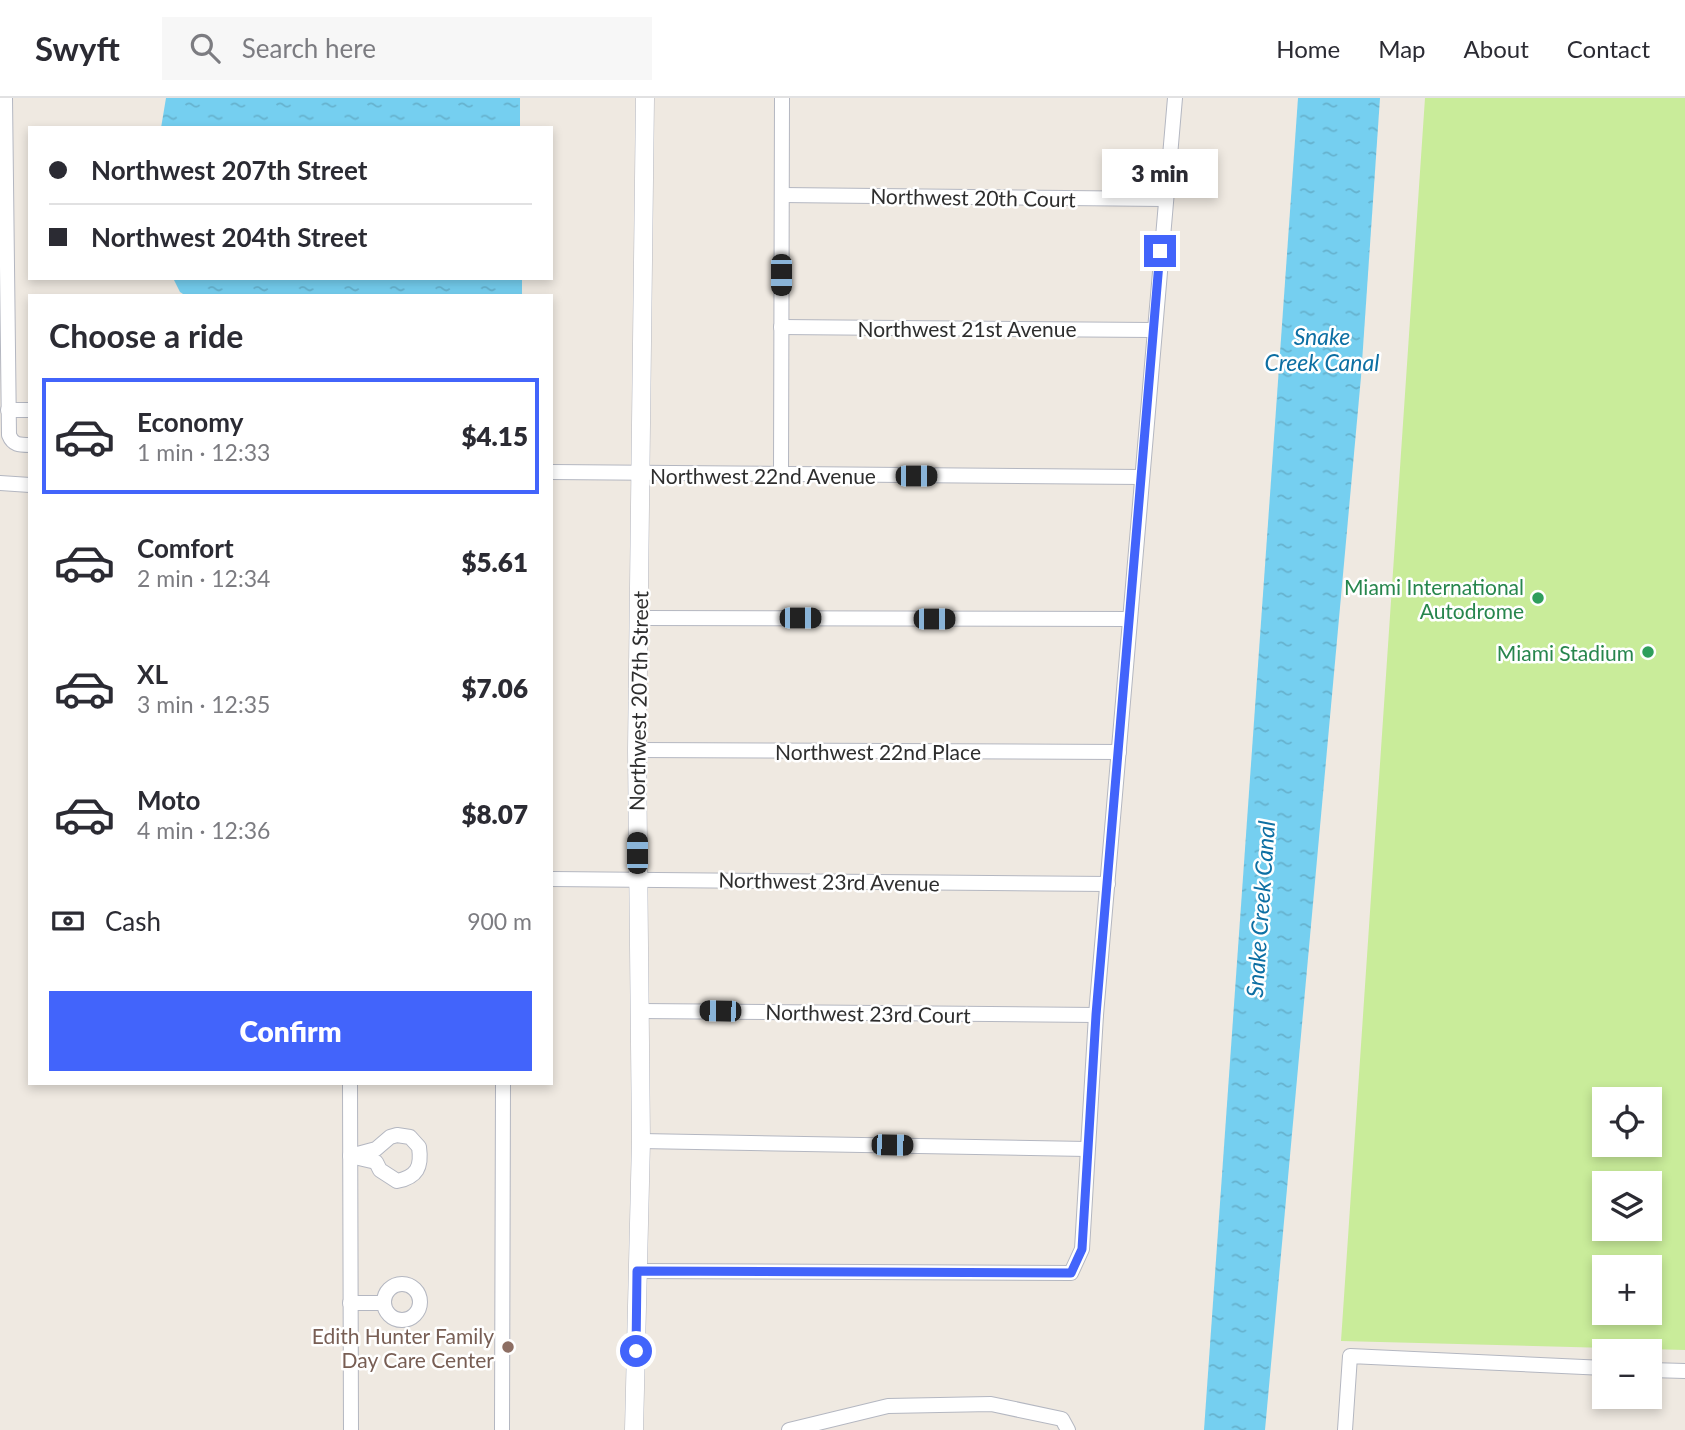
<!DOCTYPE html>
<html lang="en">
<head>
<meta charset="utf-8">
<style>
	body { margin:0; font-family:Lato,sans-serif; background:#f7f7f7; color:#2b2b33; height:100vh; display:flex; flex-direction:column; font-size:26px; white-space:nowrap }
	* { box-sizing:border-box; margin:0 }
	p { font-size:23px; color:#7c7c81 }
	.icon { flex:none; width:38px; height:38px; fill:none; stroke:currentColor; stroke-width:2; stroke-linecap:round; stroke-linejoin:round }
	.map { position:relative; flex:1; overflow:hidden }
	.drawer { position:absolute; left:28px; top:196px; width:525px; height:791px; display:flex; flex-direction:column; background:#fff; border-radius:0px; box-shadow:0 4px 10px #0003 }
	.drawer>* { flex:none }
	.top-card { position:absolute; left:28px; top:28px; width:525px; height:154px; border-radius:0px; box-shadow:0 4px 10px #0003; display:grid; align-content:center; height:154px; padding:0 21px; background:#fff }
	.fabs { position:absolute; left:1592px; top:989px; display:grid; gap:14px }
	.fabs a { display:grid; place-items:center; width:70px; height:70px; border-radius:0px; background:#fff; box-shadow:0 4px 10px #0003; font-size:35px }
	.end { position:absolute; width:32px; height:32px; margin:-16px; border:9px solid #4264fb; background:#fff; box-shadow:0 0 0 4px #fff }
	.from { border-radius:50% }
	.bubble { position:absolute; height:49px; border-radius:0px; background:#fff; box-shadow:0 4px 10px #0003; font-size:23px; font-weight:800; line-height:49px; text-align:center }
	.car { position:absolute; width:21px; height:42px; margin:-21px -10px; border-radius:9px; box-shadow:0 0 5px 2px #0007; background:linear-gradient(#222 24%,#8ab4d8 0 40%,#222 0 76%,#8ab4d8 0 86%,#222 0) }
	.top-card b { display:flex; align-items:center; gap:24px; height:66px; font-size:26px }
	.top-card b+b { border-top:2px solid #e1e1e2 }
	.top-card i { width:18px; height:18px; background:#2b2b33 }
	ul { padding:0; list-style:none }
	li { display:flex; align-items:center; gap:21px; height:116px; margin:0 14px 10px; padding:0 7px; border:4px solid transparent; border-radius:0px }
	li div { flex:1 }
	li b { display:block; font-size:26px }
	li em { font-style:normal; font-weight:800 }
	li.selected { border-color:#4264fb }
	li>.icon { width:63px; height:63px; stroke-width:1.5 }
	h2 { padding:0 21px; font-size:32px; line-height:84px }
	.pay { display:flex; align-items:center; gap:18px; height:77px; padding:0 21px; font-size:26px }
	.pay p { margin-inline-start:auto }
	.button { display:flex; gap:14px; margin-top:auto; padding:14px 21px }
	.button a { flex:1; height:80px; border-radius:0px; background:#4264fb; color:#fff; font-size:28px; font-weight:800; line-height:80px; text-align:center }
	header { display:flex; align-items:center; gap:42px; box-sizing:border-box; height:98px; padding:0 35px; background:#fff; border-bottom:2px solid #e1e1e2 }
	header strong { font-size:33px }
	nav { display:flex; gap:38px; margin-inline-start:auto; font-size:24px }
	.search { width:490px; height:63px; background:#f7f7f7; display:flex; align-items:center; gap:18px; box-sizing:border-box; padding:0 24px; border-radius:0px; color:#7c7c81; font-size:26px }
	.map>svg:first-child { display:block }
	.pitch { fill:#c9ec9a; fill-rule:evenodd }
	.water { fill:url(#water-ripples) }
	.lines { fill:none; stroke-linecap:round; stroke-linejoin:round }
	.minor-casing { stroke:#b4b7c1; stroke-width:16 }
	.tertiary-casing { stroke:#b4b7c1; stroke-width:19 }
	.minor { stroke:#fff; stroke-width:14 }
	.tertiary { stroke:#fff; stroke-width:18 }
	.route { stroke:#4264fb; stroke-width:9 }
	.leisure-dot { fill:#2e9e5b; stroke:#fff; stroke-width:2.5 }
	.education-dot { fill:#8d6e63; stroke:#fff; stroke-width:2.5 }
	.labels { text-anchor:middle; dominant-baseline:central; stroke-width:5; stroke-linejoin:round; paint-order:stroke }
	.street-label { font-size:21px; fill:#2e2e2e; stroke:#fff }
	.leisure-label { font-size:21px; fill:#27864d; stroke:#fff; text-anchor:end }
	.education-label { font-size:21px; fill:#785e54; stroke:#fff; text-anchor:end }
	.water-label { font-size:23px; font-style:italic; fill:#0d6fa3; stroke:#fff }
</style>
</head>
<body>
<header>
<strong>Swyft</strong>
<div class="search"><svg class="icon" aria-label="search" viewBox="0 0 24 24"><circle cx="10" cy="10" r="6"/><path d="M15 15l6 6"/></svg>Search here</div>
<nav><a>Home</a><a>Map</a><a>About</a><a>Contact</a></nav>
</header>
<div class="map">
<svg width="1685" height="1332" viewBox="0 0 1685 1332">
	<defs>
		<pattern id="water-ripples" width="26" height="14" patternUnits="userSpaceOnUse" patternTransform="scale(1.75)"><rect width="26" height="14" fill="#75cff0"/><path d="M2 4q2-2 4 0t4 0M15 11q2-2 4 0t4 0" fill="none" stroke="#66b2ce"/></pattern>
	</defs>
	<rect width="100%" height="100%" fill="#efe9e1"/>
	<path class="pitch" d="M 1425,0 L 1685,0 L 1685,1252 L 1341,1243 ZM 1605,1001 L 1650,1001 L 1650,1046 L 1605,1046 ZM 1605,1085 L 1650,1085 L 1650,1130 L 1605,1130 ZM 1605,1169 L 1650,1169 L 1650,1214 L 1605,1214 Z"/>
	<g class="water">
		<path d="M 166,0 L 520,0 L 520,30 L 161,30 Z"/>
		<path d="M 1298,0 L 1380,0 L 1361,279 L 1265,1332 L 1204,1332 Z"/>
		<path d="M 173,180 L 522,180 L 522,198 L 186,198 L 180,194 Z"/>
	</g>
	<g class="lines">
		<defs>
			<g id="minor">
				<path d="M 5,0 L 9,337 C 13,347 19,347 30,347"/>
				<path d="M 782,97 L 1164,101"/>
				<path d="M 781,229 L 1153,232"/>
				<path d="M 8,312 L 30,312"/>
				<path d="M 551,374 L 1142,379"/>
				<path d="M 781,377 L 782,0"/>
				<path d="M 0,385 L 30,387"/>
				<path d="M 639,520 L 1130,521"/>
				<path d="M 637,652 L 1119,654"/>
				<path d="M 551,781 L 1108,786"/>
				<path d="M 640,913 L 1096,917"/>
				<path d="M 350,985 L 351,1332"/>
				<path d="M 397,1037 L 410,1039 L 419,1049 C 422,1069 417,1079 397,1083 L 380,1072 L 376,1064 L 350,1058 L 376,1051 L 390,1039 Z"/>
				<path d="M 641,1043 L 1087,1051"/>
				<path d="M 637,1173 L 1071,1175 L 1082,1151 L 1096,917 L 1175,0"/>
				<circle cx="402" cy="1204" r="18"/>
				<path d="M 350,1205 L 384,1205"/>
				<path d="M 1650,1272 L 1685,1273"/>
				<path d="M 502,1332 L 503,985"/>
				<path d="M 789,1332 L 888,1308 L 991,1306 L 1062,1321 L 1068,1332"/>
				<path d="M 1345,1332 L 1350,1258 L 1605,1270"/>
			</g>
			<path id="tertiary" d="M 634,1332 L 641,1043 L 637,652 L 645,0"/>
		</defs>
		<use href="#minor" class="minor-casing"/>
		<use href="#tertiary" class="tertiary-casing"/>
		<use href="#minor" class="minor"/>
		<use href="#tertiary" class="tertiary"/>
	</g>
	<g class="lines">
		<path class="route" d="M 636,1253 L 637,1173 L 1071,1175 L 1082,1151 L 1096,917 L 1160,153"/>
	</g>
	<g class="leisure-dot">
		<circle cx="1538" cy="500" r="7"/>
		<circle cx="1648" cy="554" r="7"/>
	</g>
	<circle class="education-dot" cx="508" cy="1249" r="7"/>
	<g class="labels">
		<g class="street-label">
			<text transform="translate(973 99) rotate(1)">Northwest 20th Court</text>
			<text x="967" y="230">Northwest 21st Avenue</text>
			<text x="763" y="377">Northwest 22nd Avenue</text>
			<text transform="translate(638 603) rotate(-89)">Northwest 207th Street</text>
			<text x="878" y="653">Northwest 22nd Place</text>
			<text transform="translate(829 783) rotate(1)">Northwest 23rd Avenue</text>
			<text transform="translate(868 915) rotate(1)">Northwest 23rd Court</text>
		</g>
		<g class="leisure-label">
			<text x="1524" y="488">Miami International<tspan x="1524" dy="24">Autodrome</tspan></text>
			<text x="1634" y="554">Miami Stadium</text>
		</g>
		<g class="education-label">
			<text x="494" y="1237">Edith Hunter Family<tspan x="494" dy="24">Day Care Center</tspan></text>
		</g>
		<g class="water-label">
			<text x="1322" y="238">Snake<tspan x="1322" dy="26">Creek Canal</tspan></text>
			<text transform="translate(1260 811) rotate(-86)">Snake Creek Canal</text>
		</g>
	</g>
</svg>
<div class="fabs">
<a><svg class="icon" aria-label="locate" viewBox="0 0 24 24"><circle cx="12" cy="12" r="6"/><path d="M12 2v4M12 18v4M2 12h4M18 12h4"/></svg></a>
<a><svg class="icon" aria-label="layers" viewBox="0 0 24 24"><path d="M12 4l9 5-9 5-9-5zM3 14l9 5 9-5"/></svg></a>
<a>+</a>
<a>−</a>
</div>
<i class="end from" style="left:636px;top:1253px"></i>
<i class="end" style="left:1160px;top:153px"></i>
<div class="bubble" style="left:1102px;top:51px;width:116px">3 min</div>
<i class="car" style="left:781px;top:177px;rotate:180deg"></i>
<i class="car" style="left:916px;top:378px;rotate:90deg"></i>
<i class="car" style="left:800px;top:520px;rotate:90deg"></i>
<i class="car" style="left:934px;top:521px;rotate:90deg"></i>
<i class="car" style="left:637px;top:755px;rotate:0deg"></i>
<i class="car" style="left:720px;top:913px;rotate:271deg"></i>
<i class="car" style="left:892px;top:1047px;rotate:91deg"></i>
<div class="top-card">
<b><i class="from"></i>Northwest 207th Street</b>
<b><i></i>Northwest 204th Street</b>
</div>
<section class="drawer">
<h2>Choose a ride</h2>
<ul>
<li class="selected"><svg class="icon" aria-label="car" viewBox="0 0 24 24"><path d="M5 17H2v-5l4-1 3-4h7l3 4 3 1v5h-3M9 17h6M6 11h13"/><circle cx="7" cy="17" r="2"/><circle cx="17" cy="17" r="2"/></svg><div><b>Economy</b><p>1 min · 12:33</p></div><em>$4.15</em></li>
<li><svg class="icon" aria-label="car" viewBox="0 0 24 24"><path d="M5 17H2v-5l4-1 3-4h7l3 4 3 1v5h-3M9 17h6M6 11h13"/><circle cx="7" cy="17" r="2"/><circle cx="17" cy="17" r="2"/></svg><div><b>Comfort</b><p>2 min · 12:34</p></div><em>$5.61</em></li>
<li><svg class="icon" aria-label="car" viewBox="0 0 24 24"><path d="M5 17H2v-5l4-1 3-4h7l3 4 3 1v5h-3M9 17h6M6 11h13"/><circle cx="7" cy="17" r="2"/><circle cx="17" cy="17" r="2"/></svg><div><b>XL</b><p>3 min · 12:35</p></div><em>$7.06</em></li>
<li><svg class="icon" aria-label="car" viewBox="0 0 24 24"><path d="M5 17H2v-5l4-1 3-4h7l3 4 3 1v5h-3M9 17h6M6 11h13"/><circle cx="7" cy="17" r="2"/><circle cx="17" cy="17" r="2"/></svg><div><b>Moto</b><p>4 min · 12:36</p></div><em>$8.07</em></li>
</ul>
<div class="pay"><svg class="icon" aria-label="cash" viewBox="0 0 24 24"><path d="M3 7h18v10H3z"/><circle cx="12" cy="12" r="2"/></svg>Cash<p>900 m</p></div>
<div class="button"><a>Confirm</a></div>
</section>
</div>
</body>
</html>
